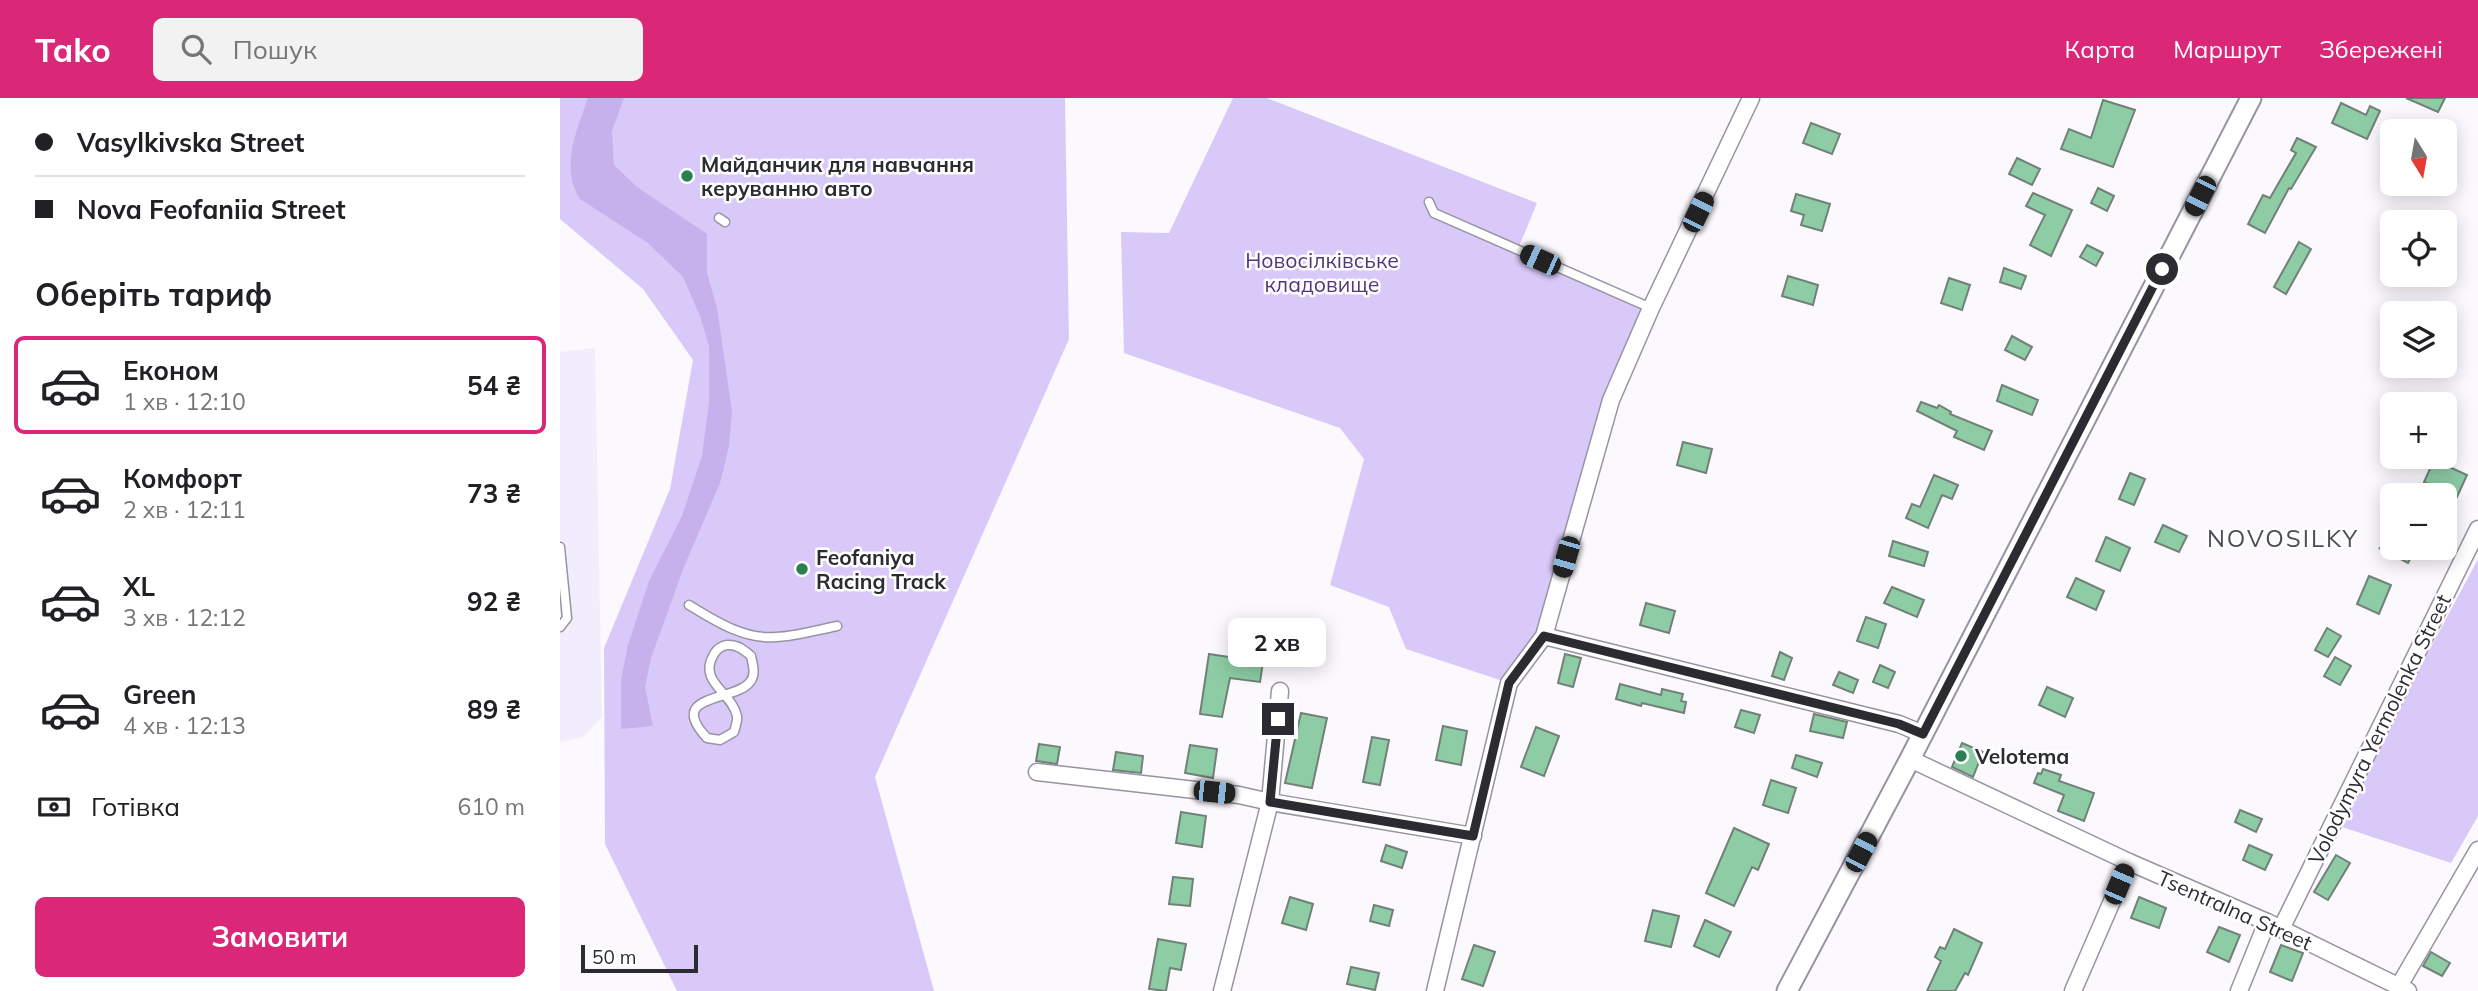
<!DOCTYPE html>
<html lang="uk">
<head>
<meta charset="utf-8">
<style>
	body { margin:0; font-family:Mulish,sans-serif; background:#f2f2f2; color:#202124; height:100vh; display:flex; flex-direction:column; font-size:26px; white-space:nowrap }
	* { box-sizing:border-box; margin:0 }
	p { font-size:23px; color:#757577 }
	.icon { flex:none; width:38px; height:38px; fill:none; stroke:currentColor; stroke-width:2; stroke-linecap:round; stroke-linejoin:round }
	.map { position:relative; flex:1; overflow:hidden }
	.sheet { display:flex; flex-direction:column; background:#fff; width:560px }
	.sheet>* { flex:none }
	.guide { display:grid; align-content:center; height:154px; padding:0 35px; background:#fff }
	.needle { width:46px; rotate:169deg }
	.buttons { position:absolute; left:1820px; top:21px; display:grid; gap:14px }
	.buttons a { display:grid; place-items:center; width:77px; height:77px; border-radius:10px; background:#fff; box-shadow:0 4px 18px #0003; font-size:35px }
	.scale { position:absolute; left:21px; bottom:18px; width:117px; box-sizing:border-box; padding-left:7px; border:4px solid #2d2b32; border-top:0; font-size:19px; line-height:24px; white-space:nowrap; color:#2d2b32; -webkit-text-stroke:5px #fff; paint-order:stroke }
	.end { position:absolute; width:32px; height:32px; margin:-16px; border:9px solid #2d2b32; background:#fff; box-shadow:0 0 0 4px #fff }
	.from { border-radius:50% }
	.bubble { position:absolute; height:49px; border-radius:10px; background:#fff; box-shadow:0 4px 18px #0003; font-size:23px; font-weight:700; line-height:49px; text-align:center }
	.car { position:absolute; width:21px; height:42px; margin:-21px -10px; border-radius:9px; box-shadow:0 0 5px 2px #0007; background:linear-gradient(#222 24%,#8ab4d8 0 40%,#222 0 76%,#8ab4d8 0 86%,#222 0) }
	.guide b { display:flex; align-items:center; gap:24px; height:66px; font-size:26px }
	.guide b+b { border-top:2px solid #e0e0e0 }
	.guide i { width:18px; height:18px; background:#202124 }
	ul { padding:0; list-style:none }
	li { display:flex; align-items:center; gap:21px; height:98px; margin:0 14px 10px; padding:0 21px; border:4px solid transparent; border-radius:10px }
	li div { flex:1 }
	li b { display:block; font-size:26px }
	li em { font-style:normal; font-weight:700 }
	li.on { border-color:#db2777 }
	li>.icon { width:63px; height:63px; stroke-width:1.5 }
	h2 { padding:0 35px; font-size:32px; line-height:84px }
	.pay { display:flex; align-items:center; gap:18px; height:77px; padding:0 35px; font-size:26px }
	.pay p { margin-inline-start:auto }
	.action { display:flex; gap:14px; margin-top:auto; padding:14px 35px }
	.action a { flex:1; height:80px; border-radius:10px; background:#db2777; color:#fff; font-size:28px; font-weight:700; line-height:80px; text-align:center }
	header { display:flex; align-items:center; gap:42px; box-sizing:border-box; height:98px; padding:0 35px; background:#db2777; color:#fff }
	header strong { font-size:33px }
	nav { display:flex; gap:38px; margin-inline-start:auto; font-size:24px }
	.search { width:490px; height:63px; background:#f2f2f2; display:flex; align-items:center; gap:18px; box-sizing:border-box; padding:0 24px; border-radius:10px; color:#757577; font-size:26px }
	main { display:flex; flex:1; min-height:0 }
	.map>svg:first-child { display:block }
	.built { fill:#f2edfc }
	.green { fill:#d9c9f9 }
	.forest { fill:#c6b1ed }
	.building { fill:#8dcca5; stroke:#728177; stroke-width:2 }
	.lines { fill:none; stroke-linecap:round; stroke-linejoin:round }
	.service-casing { stroke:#9893a3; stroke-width:11 }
	.minor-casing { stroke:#9893a3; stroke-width:19 }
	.tertiary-casing { stroke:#9893a3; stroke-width:23 }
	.service { stroke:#fff; stroke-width:8 }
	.minor { stroke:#fff; stroke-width:16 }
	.tertiary { stroke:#fff; stroke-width:19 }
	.route { stroke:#2d2b32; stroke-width:9 }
	.poi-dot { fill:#2b8053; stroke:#fff; stroke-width:2.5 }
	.labels { text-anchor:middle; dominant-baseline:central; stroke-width:5; stroke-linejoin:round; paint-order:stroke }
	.poi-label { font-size:21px; font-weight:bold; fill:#2d2b32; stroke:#fff; text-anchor:start }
	.park-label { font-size:21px; fill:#53357b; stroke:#fff }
	.street-label { font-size:21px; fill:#2d2b32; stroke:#fff }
	.quarter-label { font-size:24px; letter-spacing:2px; fill:#4f4b59; stroke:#fff }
</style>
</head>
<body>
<header>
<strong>Tako</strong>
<div class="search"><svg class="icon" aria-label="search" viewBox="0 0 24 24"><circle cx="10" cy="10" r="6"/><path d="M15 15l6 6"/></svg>Пошук</div>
<nav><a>Карта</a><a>Маршрут</a><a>Збережені</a></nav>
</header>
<main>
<section class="sheet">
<div class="guide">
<b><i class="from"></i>Vasylkivska Street</b>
<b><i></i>Nova Feofaniia Street</b>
</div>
<h2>Оберіть тариф</h2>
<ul>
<li class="on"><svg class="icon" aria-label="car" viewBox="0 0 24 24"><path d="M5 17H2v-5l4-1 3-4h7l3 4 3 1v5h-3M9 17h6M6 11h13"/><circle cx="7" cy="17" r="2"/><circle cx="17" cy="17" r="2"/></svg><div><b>Економ</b><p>1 хв · 12:10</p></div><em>54 ₴</em></li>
<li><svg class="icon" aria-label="car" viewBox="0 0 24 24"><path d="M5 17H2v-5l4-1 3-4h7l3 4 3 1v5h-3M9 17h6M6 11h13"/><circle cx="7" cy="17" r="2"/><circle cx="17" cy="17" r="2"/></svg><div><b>Комфорт</b><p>2 хв · 12:11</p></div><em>73 ₴</em></li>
<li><svg class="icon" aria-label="car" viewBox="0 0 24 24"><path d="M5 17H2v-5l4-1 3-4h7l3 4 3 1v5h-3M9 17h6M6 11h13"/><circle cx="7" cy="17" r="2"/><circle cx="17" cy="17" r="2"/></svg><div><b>XL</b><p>3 хв · 12:12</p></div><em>92 ₴</em></li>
<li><svg class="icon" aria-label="car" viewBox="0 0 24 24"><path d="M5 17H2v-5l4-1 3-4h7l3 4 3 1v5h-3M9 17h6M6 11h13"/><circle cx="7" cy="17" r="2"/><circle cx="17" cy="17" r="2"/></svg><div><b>Green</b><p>4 хв · 12:13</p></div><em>89 ₴</em></li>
</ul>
<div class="pay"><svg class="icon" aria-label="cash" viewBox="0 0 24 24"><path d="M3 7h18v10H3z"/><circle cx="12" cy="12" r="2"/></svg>Готівка<p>610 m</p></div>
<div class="action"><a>Замовити</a></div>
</section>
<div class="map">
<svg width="1918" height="893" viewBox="0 0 1918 893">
	<rect width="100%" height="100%" fill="#fbf9fd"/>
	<path class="built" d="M 35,250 L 42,619 L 23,639 L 0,644 L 0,254 Z"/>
	<g class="green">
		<path d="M 0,0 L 505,0 L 509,241 L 315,679 L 374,893 L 117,893 L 45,746 L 44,550 L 110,391 L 133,262 L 83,191 L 0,121 Z"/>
		<path d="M 673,0 L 707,0 L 977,105 L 958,151 L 1091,210 L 1051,302 L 984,538 L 949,585 L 846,551 L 829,509 L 770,487 L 804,361 L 780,330 L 564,255 L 561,134 L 609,135 Z"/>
		<path d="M 1918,461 L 1918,718 L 1891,765 L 1776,727 Z"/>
	</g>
	<path class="forest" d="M 28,0 L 64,0 L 52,33 L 54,67 L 77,89 L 147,136 L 147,175 L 157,210 L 172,313 L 169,348 L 160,385 L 124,469 L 91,560 L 85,589 L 93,628 L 61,631 L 61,581 L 68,547 L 89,483 L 122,418 L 142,358 L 149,305 L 149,248 L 140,218 L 123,179 L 88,145 L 20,101 C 0,69 16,34 28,0 Z"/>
	<g class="building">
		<path d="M 1846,0 L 1885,0 L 1878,14 Z"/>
		<path d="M 1543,2 L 1575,12 L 1553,69 L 1501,51 L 1509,31 L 1531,40 Z"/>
		<path d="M 1781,5 L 1806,17 L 1810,8 L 1820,13 L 1807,41 L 1772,25 Z"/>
		<path d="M 1251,25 L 1280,36 L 1272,56 L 1243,45 Z"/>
		<path d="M 1737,40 L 1756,49 L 1731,91 L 1729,90 L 1705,135 L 1688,126 L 1703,97 L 1710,100 L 1736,55 L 1731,52 Z"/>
		<path d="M 1457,60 L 1480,71 L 1472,87 L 1449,76 Z"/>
		<path d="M 1538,90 L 1554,98 L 1547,113 L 1531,105 Z"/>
		<path d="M 1473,95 L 1512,112 L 1491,158 L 1470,147 L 1485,117 L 1466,108 Z"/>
		<path d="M 1236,96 L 1270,106 L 1262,133 L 1241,127 L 1244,117 L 1231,113 Z"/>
		<path d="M 1739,144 L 1751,151 L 1726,196 L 1714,189 Z"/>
		<path d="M 1527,147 L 1543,155 L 1536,168 L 1520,159 Z"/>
		<path d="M 1444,170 L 1466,178 L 1461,191 L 1440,184 Z"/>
		<path d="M 1228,178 L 1258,187 L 1253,207 L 1222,198 Z"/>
		<path d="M 1389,180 L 1410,187 L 1402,212 L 1381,205 Z"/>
		<path d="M 1452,238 L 1472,249 L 1465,262 L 1445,252 Z"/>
		<path d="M 1442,287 L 1478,302 L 1472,317 L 1437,303 Z"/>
		<path d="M 1361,304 L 1377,310 L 1379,307 L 1391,314 L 1390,316 L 1432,333 L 1424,352 L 1394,339 L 1397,333 L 1357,313 Z"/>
		<path d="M 1123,344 L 1152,351 L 1146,375 L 1117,367 Z"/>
		<path d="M 1874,362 L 1907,377 L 1897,399 L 1864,384 Z"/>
		<path d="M 1570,375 L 1585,381 L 1574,407 L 1559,401 Z"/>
		<path d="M 1374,377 L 1398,387 L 1392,401 L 1382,397 L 1368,430 L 1346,420 L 1352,406 L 1360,409 Z"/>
		<path d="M 1603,427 L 1627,438 L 1619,454 L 1595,444 Z"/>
		<path d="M 1546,439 L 1570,450 L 1560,473 L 1536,463 Z"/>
		<path d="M 1333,443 L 1368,454 L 1364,468 L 1329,458 Z"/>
		<path d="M 1819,450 L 1856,450 L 1848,465 Z"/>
		<path d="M 1809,478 L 1831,487 L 1819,516 L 1797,506 Z"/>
		<path d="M 1516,480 L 1544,493 L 1536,512 L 1507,499 Z"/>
		<path d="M 1332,489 L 1364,502 L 1357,519 L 1324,505 Z"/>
		<path d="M 1086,505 L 1115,513 L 1109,535 L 1080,527 Z"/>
		<path d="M 1306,519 L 1326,526 L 1318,550 L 1297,543 Z"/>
		<path d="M 1767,530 L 1781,538 L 1768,559 L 1755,552 Z"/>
		<path d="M 1220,554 L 1232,560 L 1224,582 L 1212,578 Z"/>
		<path d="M 649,556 L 703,564 L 700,584 L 670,580 L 662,619 L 640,616 Z"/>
		<path d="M 1005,556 L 1021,560 L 1013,589 L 998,585 Z"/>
		<path d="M 1775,559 L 1791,568 L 1780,587 L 1764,578 Z"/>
		<path d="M 1320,567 L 1335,574 L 1328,590 L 1313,584 Z"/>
		<path d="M 1279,574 L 1298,582 L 1293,595 L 1273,587 Z"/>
		<path d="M 1060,586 L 1101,597 L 1102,591 L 1123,596 L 1121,603 L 1126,604 L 1124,615 L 1082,605 L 1081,608 L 1056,601 Z"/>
		<path d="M 1487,589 L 1513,600 L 1505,619 L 1479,607 Z"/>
		<path d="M 1181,612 L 1200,617 L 1194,635 L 1175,629 Z"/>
		<path d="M 741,615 L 767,620 L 752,690 L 725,685 Z"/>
		<path d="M 1254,616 L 1287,624 L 1283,640 L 1250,633 Z"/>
		<path d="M 883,628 L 907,633 L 901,667 L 876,662 Z"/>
		<path d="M 976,629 L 999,638 L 984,678 L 961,669 Z"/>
		<path d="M 812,639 L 829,642 L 820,687 L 803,684 Z"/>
		<path d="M 1402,645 L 1423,654 L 1413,679 L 1392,669 Z"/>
		<path d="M 479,646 L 500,649 L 497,666 L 476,663 Z"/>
		<path d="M 630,647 L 657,651 L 653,680 L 625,675 Z"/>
		<path d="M 556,654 L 583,658 L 581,675 L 553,672 Z"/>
		<path d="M 1236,657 L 1262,665 L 1257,679 L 1232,670 Z"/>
		<path d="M 1483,671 L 1501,677 L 1499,683 L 1534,695 L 1524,723 L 1498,713 L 1504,697 L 1474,685 L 1478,675 L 1481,676 Z"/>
		<path d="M 1211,682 L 1236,690 L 1228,715 L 1203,707 Z"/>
		<path d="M 1680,712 L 1702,721 L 1696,734 L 1675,724 Z"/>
		<path d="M 621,714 L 646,718 L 642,749 L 616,745 Z"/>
		<path d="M 1174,730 L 1209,746 L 1198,772 L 1192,769 L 1174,808 L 1146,795 Z"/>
		<path d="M 826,747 L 847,754 L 842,770 L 821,763 Z"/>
		<path d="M 1689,747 L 1712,757 L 1705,772 L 1683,762 Z"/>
		<path d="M 1776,757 L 1790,765 L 1768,802 L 1754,794 Z"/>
		<path d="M 613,779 L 633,781 L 630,808 L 609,806 Z"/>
		<path d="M 730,799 L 753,806 L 746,832 L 722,825 Z"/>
		<path d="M 1579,799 L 1606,810 L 1599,830 L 1571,820 Z"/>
		<path d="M 814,807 L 833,812 L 829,828 L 810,823 Z"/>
		<path d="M 1093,812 L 1119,818 L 1111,849 L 1085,843 Z"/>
		<path d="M 1145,822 L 1171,834 L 1159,859 L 1134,848 Z"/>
		<path d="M 1659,829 L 1680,837 L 1669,864 L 1647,854 Z"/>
		<path d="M 1394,831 L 1422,845 L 1408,877 L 1405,875 L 1395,893 L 1367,893 L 1381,863 L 1375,859 L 1380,849 L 1385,851 Z"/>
		<path d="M 598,841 L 626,846 L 621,872 L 610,870 L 606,893 L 589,891 Z"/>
		<path d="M 914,847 L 935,854 L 923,888 L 902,881 Z"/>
		<path d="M 1721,847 L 1743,855 L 1732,883 L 1710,874 Z"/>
		<path d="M 1871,854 L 1890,865 L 1882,878 L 1863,868 Z"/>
		<path d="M 791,869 L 819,875 L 815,892 L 787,886 Z"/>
	</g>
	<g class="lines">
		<defs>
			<g id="service">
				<path d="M 869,104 L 874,115 L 1091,210"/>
				<path d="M 159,120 L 165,124"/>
				<path d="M 0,449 L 7,520 L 0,529"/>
				<path d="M 129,507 C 155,523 185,542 216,539 C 236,538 257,532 277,528"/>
				<path d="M 191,558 C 193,567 196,577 190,584 C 175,604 105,595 147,640 L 160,642 L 174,634 C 175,629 178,623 177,618 C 172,594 137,584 154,556 C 157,551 161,548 167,547 C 177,546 184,552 191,558"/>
			</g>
			<g id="minor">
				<path d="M 984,538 L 1339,626 L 1363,636"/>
				<path d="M 1350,661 L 1569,764 L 1707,824 L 1848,893"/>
				<path d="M 477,674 L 679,697 L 710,704 L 913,738"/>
				<path d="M 1721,831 L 1918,431"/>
				<path d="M 1839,888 L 1918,752"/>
				<path d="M 662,893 L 710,704 L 720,593"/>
				<path d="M 875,893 L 949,585 L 984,538 L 1051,302 L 1091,210 L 1191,0"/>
				<path d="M 1513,893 L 1569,764"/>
				<path d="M 1679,893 L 1707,824"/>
			</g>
			<path id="tertiary" d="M 1227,893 L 1350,661 L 1691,0"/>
		</defs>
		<use href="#service" class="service-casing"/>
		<use href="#minor" class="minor-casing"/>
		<use href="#tertiary" class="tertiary-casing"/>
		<use href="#service" class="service"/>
		<use href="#minor" class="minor"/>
		<use href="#tertiary" class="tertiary"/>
	</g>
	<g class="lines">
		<path class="route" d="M 718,621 L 710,704 L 913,738 L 949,585 L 984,538 L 1339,626 L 1363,636 L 1602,171"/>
	</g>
	<g class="poi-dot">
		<circle cx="127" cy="78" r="7"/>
		<circle cx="242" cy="471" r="7"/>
		<circle cx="1401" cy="658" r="7"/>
	</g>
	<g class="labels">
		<g class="poi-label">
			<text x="141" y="66">Майданчик для навчання<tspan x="141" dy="24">керуванню авто</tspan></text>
			<text x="256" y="459">Feofaniya<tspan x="256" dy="24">Racing Track</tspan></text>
			<text x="1415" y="658">Velotema</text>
		</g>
		<g class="park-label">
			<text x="762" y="162">Новосілківське<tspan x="762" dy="24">кладовище</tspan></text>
		</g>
		<g class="street-label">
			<text transform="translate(1819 631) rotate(-64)">Volodymyra Yermolenka Street</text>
			<text transform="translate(1675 812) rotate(24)">Tsentralna Street</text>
		</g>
		<g class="quarter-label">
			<text x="1723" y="440">NOVOSILKY</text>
		</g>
	</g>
</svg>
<div class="buttons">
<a><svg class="needle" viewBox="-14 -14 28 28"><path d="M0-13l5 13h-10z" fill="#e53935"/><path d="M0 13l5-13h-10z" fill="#757577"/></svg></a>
<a><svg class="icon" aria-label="locate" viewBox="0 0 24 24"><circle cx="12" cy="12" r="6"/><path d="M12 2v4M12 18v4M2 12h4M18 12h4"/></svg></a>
<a><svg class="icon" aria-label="layers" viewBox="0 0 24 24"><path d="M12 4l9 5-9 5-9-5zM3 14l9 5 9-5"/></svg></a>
<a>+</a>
<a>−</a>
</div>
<div class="scale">50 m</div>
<i class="end from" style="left:1602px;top:171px"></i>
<i class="end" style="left:718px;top:621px"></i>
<div class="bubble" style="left:668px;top:520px;width:98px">2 хв</div>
<i class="car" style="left:1640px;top:98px;rotate:207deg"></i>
<i class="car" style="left:1138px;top:114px;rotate:26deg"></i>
<i class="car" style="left:980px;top:162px;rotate:294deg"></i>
<i class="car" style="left:1006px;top:459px;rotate:196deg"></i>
<i class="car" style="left:654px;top:694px;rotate:96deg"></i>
<i class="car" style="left:1301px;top:754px;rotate:28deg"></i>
<i class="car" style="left:1559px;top:786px;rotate:23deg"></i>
</div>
</main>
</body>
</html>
